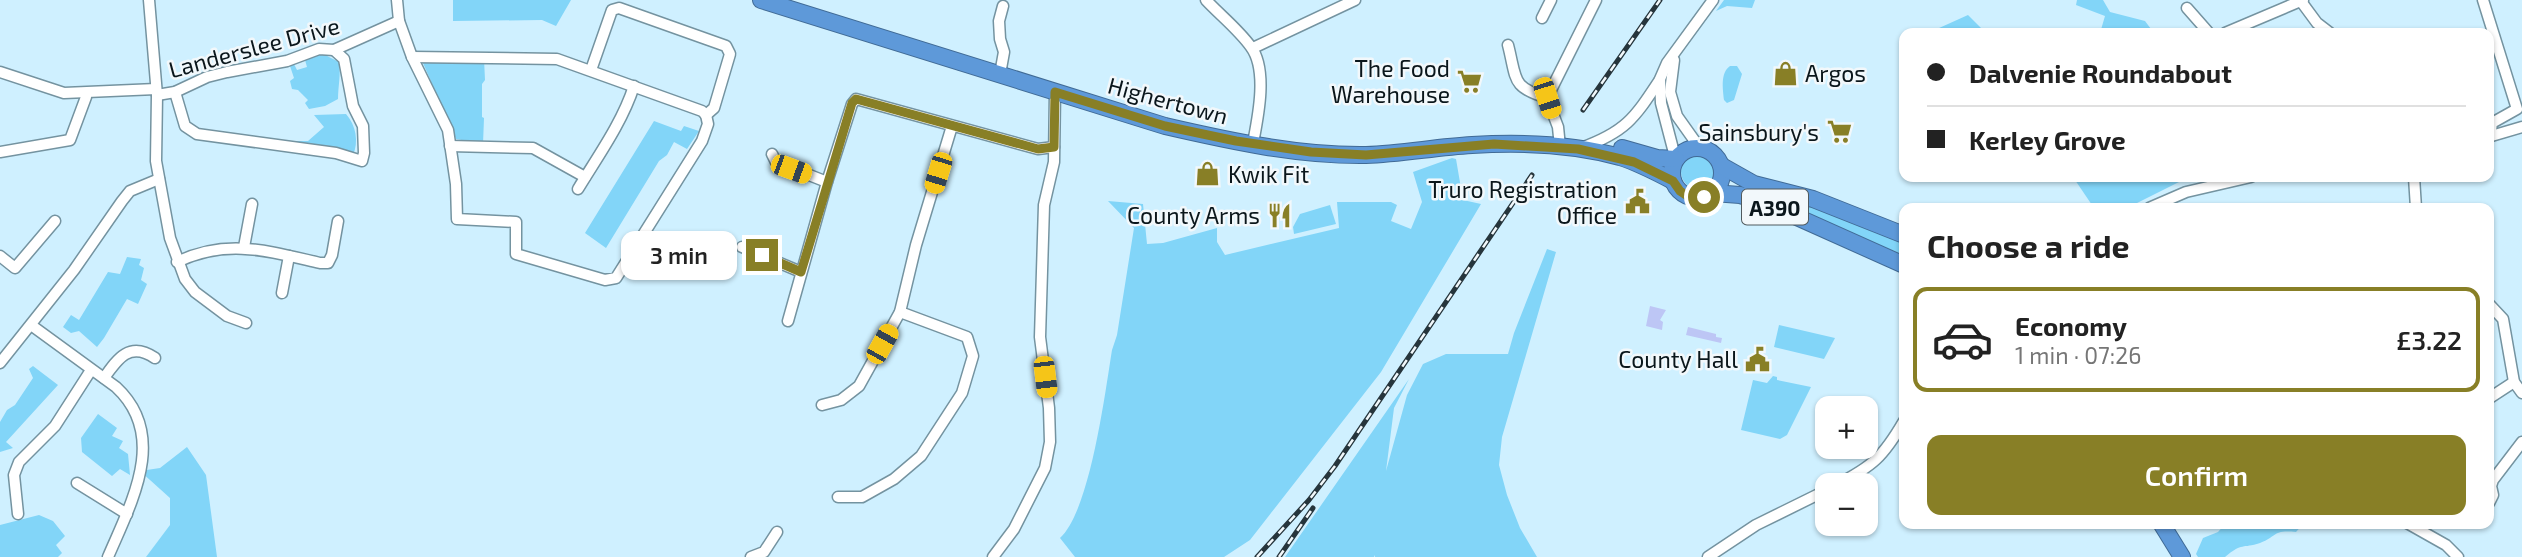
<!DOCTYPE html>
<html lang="en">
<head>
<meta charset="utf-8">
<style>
	body { margin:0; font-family:"Exo 2",sans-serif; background:#f2f2f2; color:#222; height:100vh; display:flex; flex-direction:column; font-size:26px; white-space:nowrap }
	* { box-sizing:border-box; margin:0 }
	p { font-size:23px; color:#767676 }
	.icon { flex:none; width:38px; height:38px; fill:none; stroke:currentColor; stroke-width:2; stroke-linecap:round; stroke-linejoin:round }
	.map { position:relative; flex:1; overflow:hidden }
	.details { position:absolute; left:1899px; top:203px; width:595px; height:326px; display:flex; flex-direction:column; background:#fff; border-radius:14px; box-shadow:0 2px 5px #0004 }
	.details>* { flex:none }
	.hud { position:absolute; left:1899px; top:28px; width:595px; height:154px; border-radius:14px; box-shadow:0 2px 5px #0004; display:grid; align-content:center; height:154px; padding:0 28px; background:#fff }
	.tools { position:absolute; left:1815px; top:396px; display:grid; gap:14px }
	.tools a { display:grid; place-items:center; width:63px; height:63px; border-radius:14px; background:#fff; box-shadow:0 2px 5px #0004; font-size:35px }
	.end { position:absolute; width:32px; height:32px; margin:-16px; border:9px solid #887f26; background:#fff; box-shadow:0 0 0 4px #fff }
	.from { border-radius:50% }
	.bubble { position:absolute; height:49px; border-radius:14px; background:#fff; box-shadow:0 2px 5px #0004; font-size:23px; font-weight:600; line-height:49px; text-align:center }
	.car { position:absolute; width:21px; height:42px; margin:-21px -10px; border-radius:9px; box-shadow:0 0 5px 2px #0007; background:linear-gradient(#f5c518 24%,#345 0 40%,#f5c518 0 76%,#345 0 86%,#f5c518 0) }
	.hud b { display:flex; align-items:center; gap:24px; height:66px; font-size:26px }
	.hud b+b { border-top:2px solid #e0e0e0 }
	.hud i { width:18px; height:18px; background:#222 }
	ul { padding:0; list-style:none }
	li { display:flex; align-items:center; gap:21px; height:105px; margin:0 14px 10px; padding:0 14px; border:4px solid #e0e0e0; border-radius:14px }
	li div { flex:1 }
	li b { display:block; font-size:26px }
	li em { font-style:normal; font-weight:600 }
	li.on { border-color:#887f26 }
	li>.icon { width:63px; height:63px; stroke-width:1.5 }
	h2 { padding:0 28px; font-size:32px; line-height:84px }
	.primary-button { display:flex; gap:14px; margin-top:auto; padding:14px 28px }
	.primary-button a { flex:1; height:80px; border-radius:14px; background:#887f26; color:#fff; font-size:28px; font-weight:600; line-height:80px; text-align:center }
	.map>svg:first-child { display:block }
	.green { fill:#82d5f8 }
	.water { fill:#bdc6f5 }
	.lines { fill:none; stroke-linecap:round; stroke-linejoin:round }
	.minor-casing { stroke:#7493a0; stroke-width:13 }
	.highway-casing { stroke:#416b96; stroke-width:18 }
	.minor { stroke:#fff; stroke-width:10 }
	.highway { stroke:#5e99d9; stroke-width:16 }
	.rail-casing { stroke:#26353c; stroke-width:5 }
	.rail { stroke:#f2f8fb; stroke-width:2.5; stroke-dasharray:8; stroke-linecap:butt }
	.route { stroke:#887f26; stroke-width:9 }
	.labels { text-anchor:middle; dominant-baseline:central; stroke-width:5; stroke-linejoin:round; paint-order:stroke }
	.shield { fill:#f2f8fb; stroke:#505a5e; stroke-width:2 }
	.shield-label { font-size:21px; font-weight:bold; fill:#0a161b }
	.street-label { font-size:23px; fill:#0a161b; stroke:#f2f8fb }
	.poi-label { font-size:23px; fill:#0a161b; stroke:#f2f8fb; text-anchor:end }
</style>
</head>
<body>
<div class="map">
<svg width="2522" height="557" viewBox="0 0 2522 557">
	<rect width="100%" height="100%" fill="#cff0ff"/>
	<g class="green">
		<path d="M 453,0 L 571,0 L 556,26 L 542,20 L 453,21 Z"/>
		<path d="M 1724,0 L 1755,0 L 1752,8 L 1727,6 L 1716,11 Z"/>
		<path d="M 2077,0 L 2103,0 L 2110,12 L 2145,21 L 2154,33 L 2100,33 L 2105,16 L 2076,5 Z"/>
		<path d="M 1968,15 L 1986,33 L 1928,33 Z"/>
		<path d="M 323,54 L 339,62 C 341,75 338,86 338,99 L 325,106 L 309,109 L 305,103 L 308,100 L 298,90 L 292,89 L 290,81 L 294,78 L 290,66 L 294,64 L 297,70 L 307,67 L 305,60 Z"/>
		<path d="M 484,59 L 485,80 L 482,84 L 482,117 L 484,118 L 483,144 L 456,139 L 423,63 L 425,60 Z"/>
		<path d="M 1730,66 L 1737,66 L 1742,74 L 1734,100 L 1727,103 L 1724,100 C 1723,89 1720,73 1730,66 Z"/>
		<path d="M 346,114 C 356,125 359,142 353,155 L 295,144 L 295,141 L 308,141 L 324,127 L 314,115 Z"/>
		<path d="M 654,121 L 681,131 L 684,126 L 699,131 L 687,149 L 674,142 L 667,155 L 659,161 L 606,248 L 585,233 Z"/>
		<circle cx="1698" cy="172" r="17"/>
		<path d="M 1452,158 L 1456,159 L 1463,200 L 1481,204 L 1381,372 L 1250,540 L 1224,557 L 1075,557 L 1060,538 C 1090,511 1105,393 1112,350 L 1117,335 L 1134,228 L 1108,201 L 1143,204 L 1147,244 L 1163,243 L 1217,228 L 1217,242 L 1225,255 L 1339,228 L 1337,202 L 1391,202 L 1397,205 L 1391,221 L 1411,229 L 1422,202 L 1413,172 Z"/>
		<path d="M 2073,177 L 2189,177 L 2127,208 L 2094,208 Z"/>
		<path d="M 1773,194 L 1797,200 L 1904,239 L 1904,260 L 1772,199 Z"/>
		<path d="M 1330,205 L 1336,224 L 1294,234 L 1293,227 L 1300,214 Z"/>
		<path d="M 1547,249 L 1556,252 L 1502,437 L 1499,465 L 1507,495 L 1520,528 L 1537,557 L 1375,557 L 1374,555 L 1374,557 L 1285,557 L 1409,379 L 1394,408 L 1386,471 L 1407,395 L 1423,364 L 1446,354 L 1508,354 L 1514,333 Z"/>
		<path d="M 127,257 L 141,259 L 139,265 L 144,268 L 141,280 L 147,284 L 138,304 L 127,299 L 104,338 L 97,347 L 79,331 L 71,333 L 63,327 L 71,315 L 79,320 L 108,272 L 120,274 Z"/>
		<path d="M 1779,325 L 1835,338 L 1824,359 L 1774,347 Z"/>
		<path d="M 33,366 L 58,385 L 6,442 L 13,448 L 0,452 L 0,422 L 7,410 L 15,405 L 33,378 L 29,369 Z"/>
		<path d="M 1773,376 L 1777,377 L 1777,380 L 1811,387 L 1787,435 L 1780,439 L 1741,430 L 1753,380 L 1767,383 Z"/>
		<path d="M 98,414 L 117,428 L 112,436 L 123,441 L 119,448 L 128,454 L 130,475 L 120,469 L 112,476 L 82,452 L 81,438 Z"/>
		<path d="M 187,447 L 206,475 L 217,557 L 146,557 L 170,525 L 170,498 L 140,471 L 160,468 Z"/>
		<path d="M 39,515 L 53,521 L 65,536 L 56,545 L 62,553 L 58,557 L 0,557 L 0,525 Z"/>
		<path d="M 2226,523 L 2304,523 L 2296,532 C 2271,530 2279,536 2260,543 C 2242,549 2243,542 2225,557 L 2198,557 L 2196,554 L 2203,538 L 2218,532 Z"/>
	</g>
	<g class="water">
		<path d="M 1650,306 L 1666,310 L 1660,320 L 1663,322 L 1662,330 L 1646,326 Z"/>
		<path d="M 1688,327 L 1716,334 L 1716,337 L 1722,338 L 1721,343 L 1686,335 Z"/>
	</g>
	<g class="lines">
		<defs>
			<g id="minor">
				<path d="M 149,0 L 157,95 L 156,161 L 170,238 L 185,279 L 195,292 L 227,316 L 246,323"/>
				<path d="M 397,0 L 399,21 L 412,57 L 448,130 L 456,184 L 457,219 L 516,222 L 516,254 L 605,280 L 616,278 L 702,141 L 708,124 L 706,115"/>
				<path d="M 1206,0 C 1220,15 1239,30 1251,47 C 1268,70 1258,117 1253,143"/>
				<path d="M 2300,0 L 2317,23 L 2330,33"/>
				<path d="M 2483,0 L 2517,109 L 2492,123 L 2490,137"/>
				<path d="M 2187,8 L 2209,33"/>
				<path d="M 1542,18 L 1551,0"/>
				<path d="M 2225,33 L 2303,0"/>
				<path d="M 1508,45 C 1517,80 1511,87 1547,98"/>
				<path d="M 1253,48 L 1355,0"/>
				<path d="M 412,57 L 557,59 L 702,111 L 706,115"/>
				<path d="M 1674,60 L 1670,92 L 1677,116 L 1699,147"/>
				<path d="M 591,70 L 612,10 L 619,8 L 726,46 L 730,54 L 714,108 L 706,115"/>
				<path d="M 0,72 L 64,93 L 156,89"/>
				<path d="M 1000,74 L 1004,52 L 1000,39 L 999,21 L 1003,6"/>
				<path d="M 175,92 L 185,126 L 197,134 L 336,153 L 362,161 L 364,153 L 363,126 L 353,106 L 344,59 L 334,50"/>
				<path d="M 157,95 L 175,92 L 207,77 L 227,72 L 287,61 L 319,49 L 334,50 L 399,21"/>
				<path d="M 2488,137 L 2522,127"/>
				<path d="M 450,146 L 533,148 L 585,177"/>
				<path d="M 1560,147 L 1558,127 L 1547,98 L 1596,0"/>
				<path d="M 1581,148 C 1625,132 1634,119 1659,81"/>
				<path d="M 0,152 L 70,140 L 86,97 L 85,93"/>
				<path d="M 772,154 L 776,162 L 827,182"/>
				<path d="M 1677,157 L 1673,149 L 1661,103 L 1660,79 L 1667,63 L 1713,0"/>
				<path d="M 2414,177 L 2416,208"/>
				<path d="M 578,189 C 598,156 622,123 634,86"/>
				<path d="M 2149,208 L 2186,192 L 2251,177"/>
				<path d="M 244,247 L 252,204"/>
				<path d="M 742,247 L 801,272"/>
				<path d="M 0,256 L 15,268 L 55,221"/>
				<path d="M 177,262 C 227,238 268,251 320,263 L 328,263 L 332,255 L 338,221"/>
				<path d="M 282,293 L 289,256"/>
				<path d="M 2488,303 L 2503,319 L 2514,382 L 2522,393"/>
				<path d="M 788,321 L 827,182 L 852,104 L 856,99 L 1038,149 L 1054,147"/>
				<path d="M 31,325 L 116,387 C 169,436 131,503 108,557"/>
				<path d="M 0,363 L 74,270 L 122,201 L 130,191 L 159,179"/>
				<path d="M 104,378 C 118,358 130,341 155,358"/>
				<path d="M 2488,399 L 2514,382"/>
				<path d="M 822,405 L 841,400 L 859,386 L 900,312 L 916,245 L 952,126"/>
				<path d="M 77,483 L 127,514"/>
				<path d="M 1836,485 C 1873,466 1883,457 1904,421"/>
				<path d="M 838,497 L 862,497 L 894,479 L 921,456 L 962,393 L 973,356 L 967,337 L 900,312"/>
				<path d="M 2489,503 L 2493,495 L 2491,486 L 2493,480 L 2522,442"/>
				<path d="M 18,514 L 14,475 L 19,462 L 55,426 L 91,370"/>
				<path d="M 2407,523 L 2446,545 L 2458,557"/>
				<path d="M 751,557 L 764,552 L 777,532"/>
				<path d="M 993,557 L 1014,529 L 1045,468 L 1050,442 L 1049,408 L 1040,337 L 1044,205 L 1054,162 L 1055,92"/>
				<path d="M 1708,557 L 1756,525 L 1827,490"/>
			</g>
			<g id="highway">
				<path d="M 761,0 L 1165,126 C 1230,141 1299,156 1366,155 C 1401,154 1436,147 1472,145 C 1520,142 1573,144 1620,157 C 1639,163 1656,172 1673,181"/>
				<circle cx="1697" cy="173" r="25"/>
				<path d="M 1622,148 L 1657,158 L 1676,159"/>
				<path d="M 1722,166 L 1754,184 L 1813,199 L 1904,235"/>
				<path d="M 1713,193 L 1740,195 L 1761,201 L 1904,265"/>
				<path d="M 2161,523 L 2182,557"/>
			</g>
		</defs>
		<use href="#minor" class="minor-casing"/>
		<use href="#highway" class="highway-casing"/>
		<use href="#minor" class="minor"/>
		<use href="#highway" class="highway"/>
		<defs>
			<g id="rail">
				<path d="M 1583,110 L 1660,0"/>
				<path d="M 1257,557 L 1309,500 L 1335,466 L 1532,175"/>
				<path d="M 1279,557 L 1313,508"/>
			</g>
		</defs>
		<use href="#rail" class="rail-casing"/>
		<use href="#rail" class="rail"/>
	</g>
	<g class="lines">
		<path class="route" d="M 762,255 L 801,272 L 852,103 L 856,99 L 1038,149 L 1054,147 L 1055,92 L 1165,126 L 1236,141 L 1311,152 L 1366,155 L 1494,144 L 1578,149 L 1634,162 L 1673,181 L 1680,191 L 1686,195 L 1704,197"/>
	</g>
	<defs>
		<symbol id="shop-bare" viewBox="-9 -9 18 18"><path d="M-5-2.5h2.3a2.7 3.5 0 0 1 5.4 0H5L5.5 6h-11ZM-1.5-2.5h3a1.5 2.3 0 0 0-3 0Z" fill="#887f26" stroke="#f2f8fb" stroke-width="2.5" paint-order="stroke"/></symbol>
		<symbol id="supermarket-bare" viewBox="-9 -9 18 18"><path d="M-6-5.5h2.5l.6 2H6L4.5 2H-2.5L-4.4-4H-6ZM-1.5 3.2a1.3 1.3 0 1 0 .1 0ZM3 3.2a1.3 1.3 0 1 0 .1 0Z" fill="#887f26" stroke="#f2f8fb" stroke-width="2.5" paint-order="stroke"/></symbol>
		<symbol id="civic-bare" viewBox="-9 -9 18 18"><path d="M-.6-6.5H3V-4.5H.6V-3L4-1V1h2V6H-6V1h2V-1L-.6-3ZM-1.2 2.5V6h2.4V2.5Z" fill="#887f26" stroke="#f2f8fb" stroke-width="2.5" paint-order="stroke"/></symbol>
		<symbol id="restaurant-bare" viewBox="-9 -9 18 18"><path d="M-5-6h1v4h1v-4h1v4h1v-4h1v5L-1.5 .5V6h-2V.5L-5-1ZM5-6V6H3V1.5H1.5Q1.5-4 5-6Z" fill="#887f26" stroke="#f2f8fb" stroke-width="2.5" paint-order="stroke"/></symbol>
	</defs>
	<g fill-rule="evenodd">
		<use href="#shop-bare" x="1768" y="56" width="35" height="35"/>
		<use href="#supermarket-bare" x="1452" y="64" width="35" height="35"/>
		<use href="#supermarket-bare" x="1822" y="114" width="35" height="35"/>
		<use href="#shop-bare" x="1190" y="156" width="35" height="35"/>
		<use href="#civic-bare" x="1620" y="184" width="35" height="35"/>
		<use href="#restaurant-bare" x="1262" y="198" width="35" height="35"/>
		<use href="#civic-bare" x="1740" y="342" width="35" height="35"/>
	</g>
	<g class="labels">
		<rect class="shield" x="1742" y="189.5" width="66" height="35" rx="5"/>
		<g class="shield-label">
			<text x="1775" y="207">A390</text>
		</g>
		<g class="street-label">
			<text transform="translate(254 47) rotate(-15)">Landerslee Drive</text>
			<text transform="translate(1168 100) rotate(15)">Highertown</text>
		</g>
		<g class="poi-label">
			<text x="1450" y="68">The Food<tspan x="1450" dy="26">Warehouse</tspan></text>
			<text x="1805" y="73" text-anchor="start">Argos</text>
			<text x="1819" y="132">Sainsbury's</text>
			<text x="1228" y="174" text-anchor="start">Kwik Fit</text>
			<text x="1617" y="189">Truro Registration<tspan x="1617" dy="26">Office</tspan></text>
			<text x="1260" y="215">County Arms</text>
			<text x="1738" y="359">County Hall</text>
		</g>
	</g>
</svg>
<div class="tools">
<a>+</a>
<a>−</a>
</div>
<i class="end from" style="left:1704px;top:197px"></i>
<i class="end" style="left:762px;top:255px"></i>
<div class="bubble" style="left:621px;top:231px;width:116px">3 min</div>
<i class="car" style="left:1547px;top:98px;rotate:162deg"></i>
<i class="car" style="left:791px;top:169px;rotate:110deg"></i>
<i class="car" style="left:938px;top:173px;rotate:197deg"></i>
<i class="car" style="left:882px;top:344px;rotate:29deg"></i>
<i class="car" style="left:1045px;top:377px;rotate:173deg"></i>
<div class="hud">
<b><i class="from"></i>Dalvenie Roundabout</b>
<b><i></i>Kerley Grove</b>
</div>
<section class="details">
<h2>Choose a ride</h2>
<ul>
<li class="on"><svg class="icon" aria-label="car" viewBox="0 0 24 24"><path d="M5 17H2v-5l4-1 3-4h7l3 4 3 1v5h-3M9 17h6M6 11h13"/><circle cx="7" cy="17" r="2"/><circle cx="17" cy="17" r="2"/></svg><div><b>Economy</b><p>1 min · 07:26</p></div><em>£3.22</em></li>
</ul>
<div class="primary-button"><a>Confirm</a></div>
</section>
</div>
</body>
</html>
